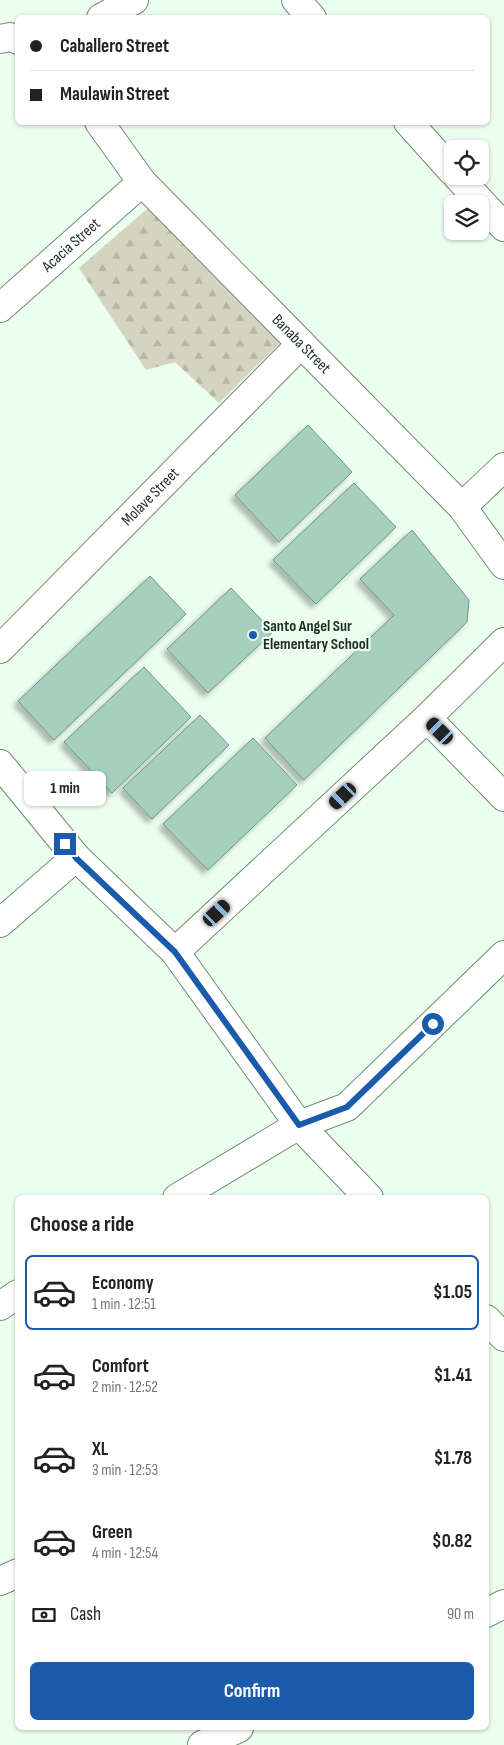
<!DOCTYPE html>
<html lang="en">
<head>
<meta charset="utf-8">
<style>
	body { margin:0; font-family:"Sofia Sans Condensed",sans-serif; background:#f6f6f6; color:#222; height:100vh; display:flex; flex-direction:column; font-size:19px; white-space:nowrap }
	* { box-sizing:border-box; margin:0 }
	p { font-size:16px; color:#767676 }
	.icon { flex:none; width:28px; height:28px; fill:none; stroke:currentColor; stroke-width:2; stroke-linecap:round; stroke-linejoin:round }
	.map { position:relative; flex:1; overflow:hidden }
	.drawer { position:absolute; left:15px; top:1195px; width:474px; height:535px; display:flex; flex-direction:column; background:#fff; border-radius:8px; box-shadow:0 1px 4px #0004 }
	.drawer>* { flex:none }
	.top-card { position:absolute; left:15px; top:15px; width:475px; height:110px; border-radius:8px; box-shadow:0 1px 4px #0004; display:grid; align-content:center; height:110px; padding:0 15px; background:#fff }
	.fabs { position:absolute; left:444px; top:140px; display:grid; gap:10px }
	.fabs a { display:grid; place-items:center; width:45px; height:45px; border-radius:8px; background:#fff; box-shadow:0 1px 4px #0004; font-size:25px }
	.end { position:absolute; width:22px; height:22px; margin:-11px; border:6px solid #1b5bac; background:#fff; box-shadow:0 0 0 2px #fff }
	.from { border-radius:50% }
	.bubble { position:absolute; height:35px; border-radius:8px; background:#fff; box-shadow:0 1px 4px #0004; font-size:16px; font-weight:700; line-height:35px; text-align:center }
	.car { position:absolute; width:15px; height:30px; margin:-15px -8px; border-radius:6px; box-shadow:0 0 4px 1px #0007; background:linear-gradient(#222 24%,#8ab4d8 0 40%,#222 0 76%,#8ab4d8 0 86%,#222 0) }
	.top-card b { display:flex; align-items:center; gap:18px; height:48px; font-size:19px }
	.top-card b+b { border-top:1px solid #e0e0e0 }
	.top-card i { width:12px; height:12px; background:#222 }
	ul { padding:0; list-style:none }
	li { display:flex; align-items:center; gap:15px; height:75px; margin:0 10px 8px; padding:0 5px; border:2px solid transparent; border-radius:8px }
	li div { flex:1 }
	li b { display:block; font-size:19px }
	li em { font-style:normal; font-weight:700 }
	li.on { border-color:#1b5bac }
	li>.icon { width:45px; height:45px; stroke-width:1.5 }
	h2 { padding:0 15px; font-size:22px; line-height:60px }
	.pay { display:flex; align-items:center; gap:12px; height:55px; padding:0 15px; font-size:19px }
	.pay p { margin-inline-start:auto }
	.cta { display:flex; gap:10px; margin-top:auto; padding:10px 15px }
	.cta a { flex:1; height:58px; border-radius:8px; background:#1b5bac; color:#fff; font-size:20px; font-weight:700; line-height:58px; text-align:center }
	.map>svg:first-child { display:block }
	.forest { fill:url(#forest-firs) }
	.building { fill:#a6cfbf; stroke:#6f9688; filter:url(#shadow) }
	.lines { fill:none; stroke-linecap:round; stroke-linejoin:round }
	.minor-casing { stroke:#718d74; stroke-width:30 }
	.minor { stroke:#fff; stroke-width:28 }
	.route { stroke:#1b5bac; stroke-width:6 }
	.poi-dot { fill:#1b5bac; stroke:#ecfeee; stroke-width:2 }
	.labels { text-anchor:middle; dominant-baseline:central; stroke-width:4.5; stroke-linejoin:round; paint-order:stroke }
	.street-label { font-size:16px; fill:#1f2b21; stroke:#ecfeee }
	.poi-label { font-size:16px; font-weight:bold; fill:#1f2b21; stroke:#ecfeee; text-anchor:start }
</style>
</head>
<body>
<div class="map">
<svg width="504" height="1745" viewBox="0 0 504 1745">
	<defs>
		<pattern id="forest-firs" width="22" height="20" patternUnits="userSpaceOnUse" patternTransform="scale(1.25)"><rect width="22" height="20" fill="#d5d4c0"/><path d="M5 1l3.5 6h-7zM16 11l3.5 6h-7z" fill="#b6b6a5"/></pattern>
		<filter id="shadow"><feDropShadow dx="-4.5" dy="4.5" stdDeviation="2.5" flood-color="#0004"/></filter>
	</defs>
	<rect width="100%" height="100%" fill="#ecfeee"/>
	<path class="forest" d="M 148,208 L 282,341 L 219,403 L 175,362 L 146,370 L 79,268 Z"/>
	<g class="building">
		<path d="M 308,425 L 352,472 L 279,542 L 235,495 Z"/>
		<path d="M 354,483 L 396,527 L 316,604 L 273,560 Z"/>
		<path d="M 412,530 L 469,600 L 467,622 L 304,780 L 265,738 L 394,615 L 360,579 Z"/>
		<path d="M 150,576 L 186,614 L 54,740 L 18,701 Z"/>
		<path d="M 231,588 L 273,632 L 208,693 L 167,649 Z"/>
		<path d="M 144,667 L 191,717 L 112,793 L 64,742 Z"/>
		<path d="M 200,715 L 229,745 L 152,819 L 123,788 Z"/>
		<path d="M 253,738 L 297,785 L 208,870 L 163,824 Z"/>
	</g>
	<g class="lines">
		<defs>
			<g id="minor">
				<path d="M 296,0 L 312,18"/>
				<path d="M 101,18 L 134,0"/>
				<path d="M 0,39 L 10,37 L 18,40"/>
				<path id="s1" d="M 99,122 L 142,182 L 462,507 L 504,565"/>
				<path d="M 408,122 L 452,171"/>
				<path d="M 457,176 L 504,227"/>
				<path id="s2" d="M 0,308 L 142,182"/>
				<path d="M 462,507 L 504,467"/>
				<path id="s3" d="M 0,649 L 301,344"/>
				<path d="M 427,718 L 504,797"/>
				<path d="M 0,764 L 76,857 L 175,952 L 299,1125 L 369,1198"/>
				<path d="M 0,923 L 76,857"/>
				<path d="M 175,952 L 427,718 L 504,642"/>
				<path d="M 177,1198 L 299,1125 L 347,1107 L 504,955"/>
				<path d="M 0,1306 L 18,1294"/>
				<path d="M 486,1319 L 504,1337"/>
				<path d="M 0,1581 L 18,1573"/>
				<path d="M 486,1613 L 504,1604"/>
				<path d="M 202,1745 L 239,1728"/>
			</g>
		</defs>
		<use href="#minor" class="minor-casing"/>
		<use href="#minor" class="minor"/>
	</g>
	<g class="lines">
		<path class="route" d="M 65,844 L 76,858 L 175,952 L 299,1125 L 347,1107 L 433,1024"/>
	</g>
	<circle class="poi-dot" cx="253" cy="635" r="5"/>
	<g class="labels">
		<g class="street-label">
			<text stroke="none"><textPath href="#s2" startOffset="95">Acacia Street</textPath></text>
			<text stroke="none"><textPath href="#s1" startOffset="301">Banaba Street</textPath></text>
			<text stroke="none"><textPath href="#s3" startOffset="214">Molave Street</textPath></text>
		</g>
		<g class="poi-label">
			<text x="263" y="626">Santo Angel Sur<tspan x="263" dy="18">Elementary School</tspan></text>
		</g>
	</g>
</svg>
<div class="fabs">
<a><svg class="icon" aria-label="locate" viewBox="0 0 24 24"><circle cx="12" cy="12" r="6"/><path d="M12 2v4M12 18v4M2 12h4M18 12h4"/></svg></a>
<a><svg class="icon" aria-label="layers" viewBox="0 0 24 24"><path d="M12 4l9 5-9 5-9-5zM3 14l9 5 9-5"/></svg></a>
</div>
<i class="end from" style="left:433px;top:1024px"></i>
<i class="end" style="left:65px;top:844px"></i>
<div class="bubble" style="left:24px;top:771px;width:82px">1 min</div>
<i class="car" style="left:440px;top:731px;rotate:315deg"></i>
<i class="car" style="left:343px;top:796px;rotate:227deg"></i>
<i class="car" style="left:217px;top:913px;rotate:47deg"></i>
<div class="top-card">
<b><i class="from"></i>Caballero Street</b>
<b><i></i>Maulawin Street</b>
</div>
<section class="drawer">
<h2>Choose a ride</h2>
<ul>
<li class="on"><svg class="icon" aria-label="car" viewBox="0 0 24 24"><path d="M5 17H2v-5l4-1 3-4h7l3 4 3 1v5h-3M9 17h6M6 11h13"/><circle cx="7" cy="17" r="2"/><circle cx="17" cy="17" r="2"/></svg><div><b>Economy</b><p>1 min · 12:51</p></div><em>$1.05</em></li>
<li><svg class="icon" aria-label="car" viewBox="0 0 24 24"><path d="M5 17H2v-5l4-1 3-4h7l3 4 3 1v5h-3M9 17h6M6 11h13"/><circle cx="7" cy="17" r="2"/><circle cx="17" cy="17" r="2"/></svg><div><b>Comfort</b><p>2 min · 12:52</p></div><em>$1.41</em></li>
<li><svg class="icon" aria-label="car" viewBox="0 0 24 24"><path d="M5 17H2v-5l4-1 3-4h7l3 4 3 1v5h-3M9 17h6M6 11h13"/><circle cx="7" cy="17" r="2"/><circle cx="17" cy="17" r="2"/></svg><div><b>XL</b><p>3 min · 12:53</p></div><em>$1.78</em></li>
<li><svg class="icon" aria-label="car" viewBox="0 0 24 24"><path d="M5 17H2v-5l4-1 3-4h7l3 4 3 1v5h-3M9 17h6M6 11h13"/><circle cx="7" cy="17" r="2"/><circle cx="17" cy="17" r="2"/></svg><div><b>Green</b><p>4 min · 12:54</p></div><em>$0.82</em></li>
</ul>
<div class="pay"><svg class="icon" aria-label="cash" viewBox="0 0 24 24"><path d="M3 7h18v10H3z"/><circle cx="12" cy="12" r="2"/></svg>Cash<p>90 m</p></div>
<div class="cta"><a>Confirm</a></div>
</section>
</div>
</body>
</html>
